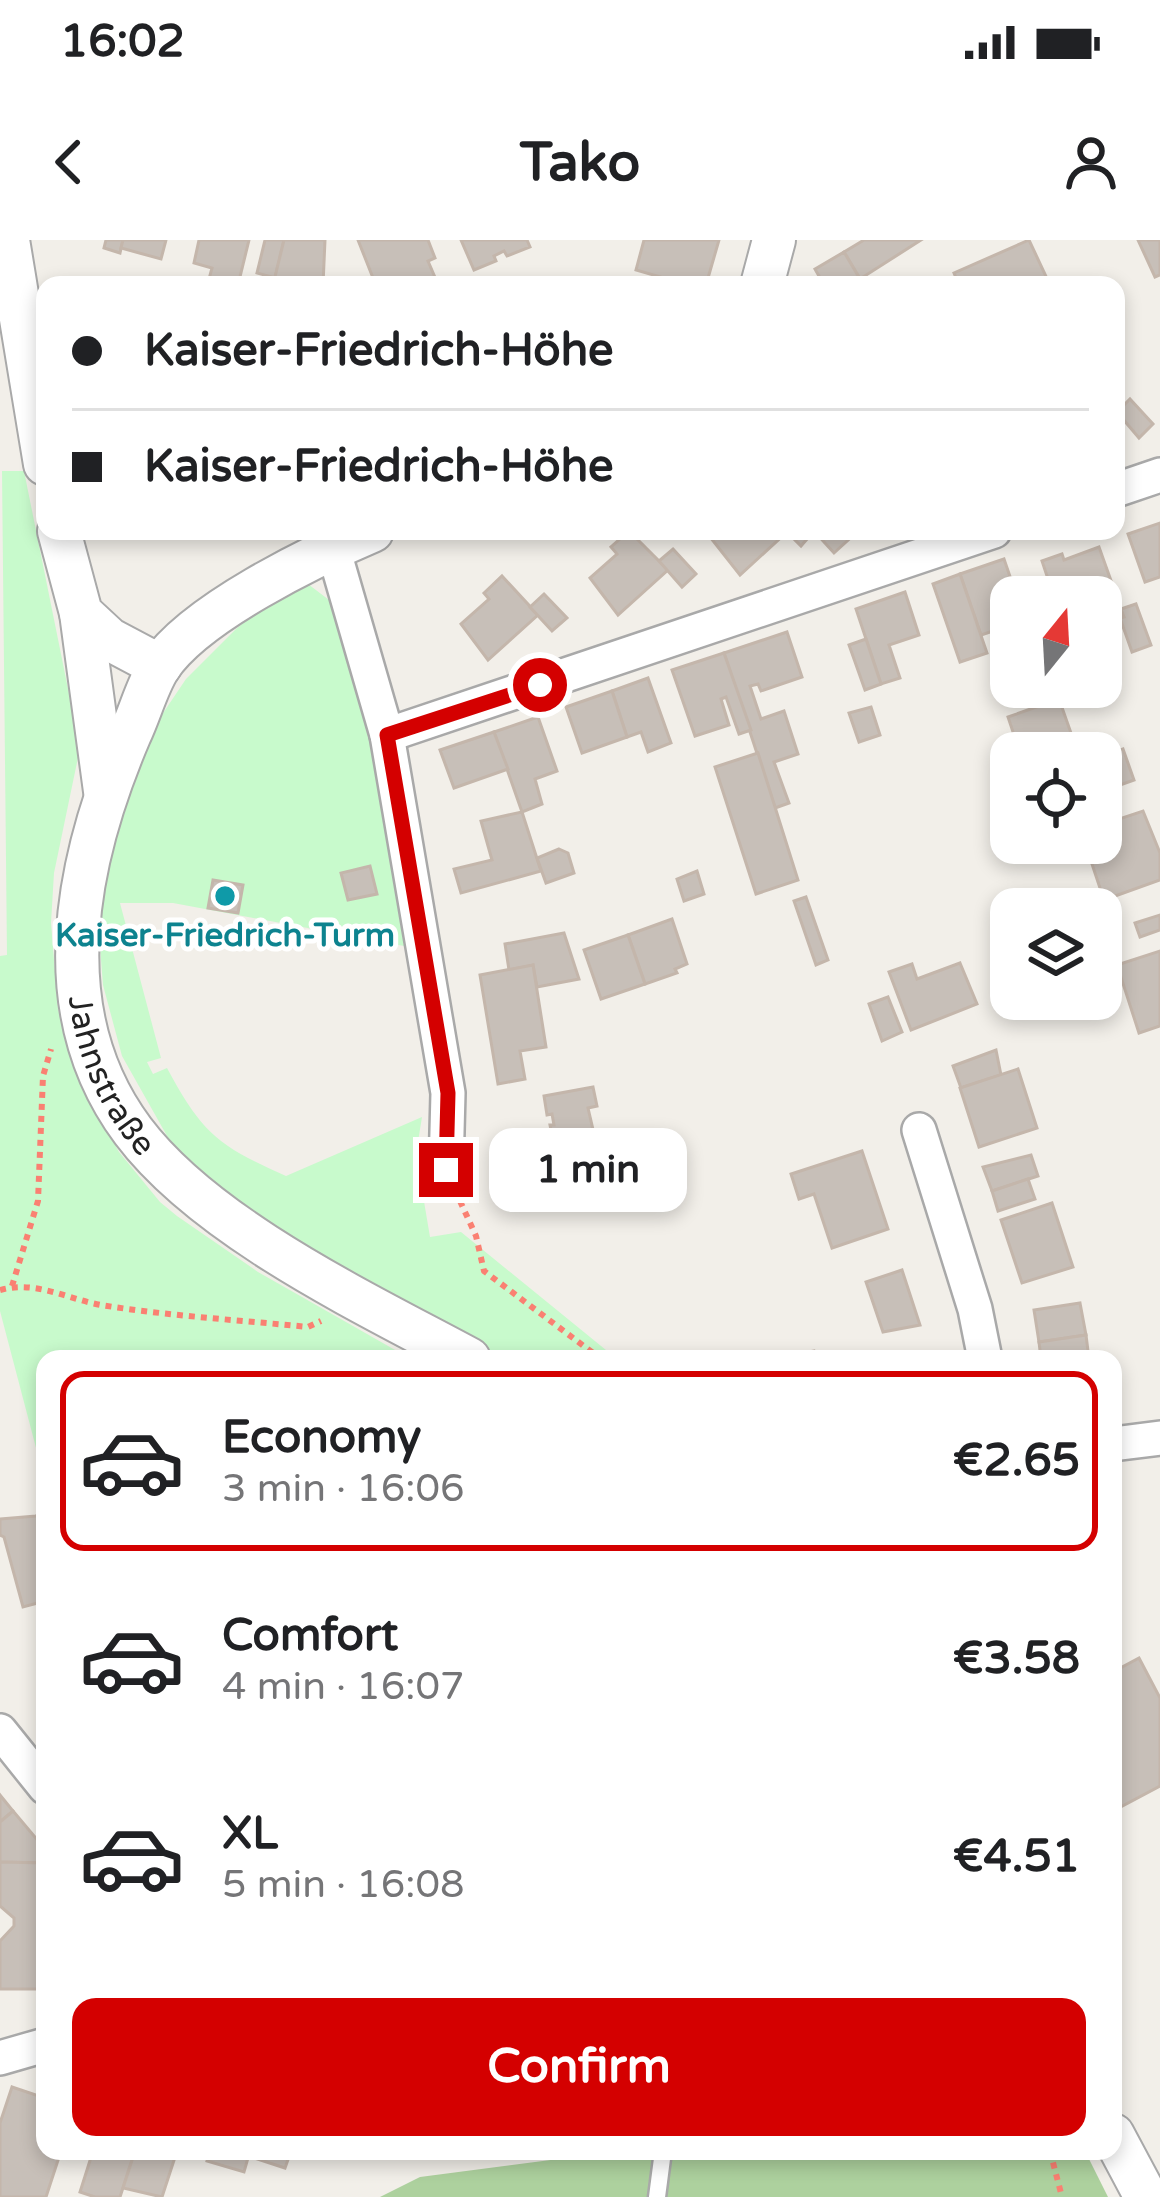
<!DOCTYPE html>
<html lang="en">
<head>
<meta charset="utf-8">
<style>
	body { margin:0; font-family:"Varela Round",sans-serif; background:#f6f6f6; color:#202124; height:100vh; display:flex; flex-direction:column; font-size:45px; white-space:nowrap }
	* { box-sizing:border-box; margin:0 }
	p { font-size:39px; color:#757577 }
	.icon { flex:none; width:66px; height:66px; fill:none; stroke:currentColor; stroke-width:2; stroke-linecap:round; stroke-linejoin:round }
	.map { position:relative; flex:1; overflow:hidden }
	.details { position:absolute; left:36px; top:1110px; width:1086px; height:810px; display:flex; flex-direction:column; background:#fff; border-radius:24px; box-shadow:0 6px 18px #0003 }
	.details>* { flex:none }
	.top-card { position:absolute; left:36px; top:36px; width:1089px; height:264px; border-radius:24px; box-shadow:0 6px 18px #0003; display:grid; align-content:center; height:264px; padding:0 36px; background:#fff }
	.needle { width:78px; rotate:18deg }
	.tools { position:absolute; left:990px; top:336px; display:grid; gap:24px }
	.tools a { display:grid; place-items:center; width:132px; height:132px; border-radius:24px; background:#fff; box-shadow:0 6px 18px #0003; font-size:60px }
	.end { position:absolute; width:54px; height:54px; margin:-27px; border:15px solid #d40000; background:#fff; box-shadow:0 0 0 6px #fff }
	.from { border-radius:50% }
	.bubble { position:absolute; height:84px; border-radius:24px; background:#fff; box-shadow:0 6px 18px #0003; font-size:39px; font-weight:800; line-height:84px; text-align:center }
	.top-card b { display:flex; align-items:center; gap:42px; height:114px; font-size:45px }
	.top-card b+b { border-top:3px solid #e0e0e0 }
	.top-card i { width:30px; height:30px; background:#202124 }
	ul { padding:21px 0 0; list-style:none }
	li { display:flex; align-items:center; gap:36px; height:180px; margin:0 24px 18px; padding:0 12px; border:6px solid transparent; border-radius:24px }
	li div { flex:1 }
	li b { display:block; font-size:45px }
	li em { font-style:normal; font-weight:800 }
	li.current { border-color:#d40000 }
	li>.icon { width:108px; height:108px; stroke-width:1.5 }
	.primary-button { display:flex; gap:24px; margin-top:auto; padding:24px 36px }
	.primary-button a { flex:1; height:138px; border-radius:24px; background:#d40000; color:#fff; font-size:48px; font-weight:800; line-height:138px; text-align:center }
	.status { display:flex; justify-content:space-between; align-items:center; height:84px; padding:0 60px; background:#fff; direction:ltr }
	.status svg { height:33px; fill:currentColor }
	header { display:flex; justify-content:space-between; align-items:center; height:156px; padding:0 36px; background:#fff; font-size:54px; font-weight:800 }
	.map>svg:first-child { display:block }
	.forest { fill:#add19e }
	.park { fill:#c8facc }
	.building { fill:#c7bfb8; stroke:#c4b6ab; stroke-width:3 }
	.lines { fill:none; stroke-linecap:round; stroke-linejoin:round }
	.service-casing { stroke:#a9a9a9; stroke-width:21 }
	.minor-casing { stroke:#a9a9a9; stroke-width:38 }
	.tertiary-casing { stroke:#a9a9a9; stroke-width:46 }
	.path { stroke:#fa8072; stroke-width:6; stroke-dasharray:6 6; stroke-linecap:butt }
	.service { stroke:#fff; stroke-width:16 }
	.minor { stroke:#fff; stroke-width:33 }
	.tertiary { stroke:#fff; stroke-width:42 }
	.route { stroke:#d40000; stroke-width:15 }
	.culture-dot { fill:#0f9aa8; stroke:#fff; stroke-width:4.5 }
	.labels { text-anchor:middle; dominant-baseline:central; stroke-width:10; stroke-linejoin:round; paint-order:stroke }
	.culture-label { font-size:33px; font-weight:bold; fill:#0d838f; stroke:#fff }
	.street-label { font-size:33px; fill:#222; stroke:#fff }
</style>
</head>
<body>
<div class="status"><b>16:02</b><svg viewBox="0 0 49 12"><path d="M0 12V9h3v3zM5 12V6h3v6zM10 12V3h3v9zM15 12V0h3v12zM26 1h20v11H26zM47 4h2v5h-2z"/></svg></div>
<header><svg class="icon" aria-label="back" viewBox="0 0 24 24"><path d="M15 5l-7 7 7 7"/></svg>Tako<svg class="icon" aria-label="person" viewBox="0 0 24 24"><circle cx="12" cy="8" r="4"/><path d="M4 21q1-7 8-7t8 7"/></svg></header>
<div class="map">
<svg width="1160" height="1957" viewBox="0 0 1160 1957">
	<rect width="100%" height="100%" fill="#f2efe9"/>
	<path class="forest" d="M 620,1911 L 1085,1911 L 1108,1957 L 380,1957 L 420,1937 Z"/>
	<g class="park">
		<path d="M 2,231 L 24,231 L 80,508 L 54,633 L 51,683 L 58,769 L 69,812 L 86,853 L 119,912 L 160,962 L 177,976 L 258,1032 L 411,1119 L 45,1119 L 45,1242 L 0,1071 L 0,716 L 7,715 Z"/>
		<path d="M 308,344 L 333,363 L 371,478 L 374,527 L 404,706 L 173,663 L 120,663 L 161,818 L 147,822 L 153,834 L 167,828 C 202,893 218,906 286,936 L 422,877 L 416,914 L 430,997 L 461,992 L 617,1119 L 503,1119 L 278,990 L 225,953 L 171,903 L 122,816 L 103,745 L 99,695 L 110,596 L 157,482 L 186,439 L 237,388 L 276,357 Z"/>
	</g>
	<g class="building">
		<path d="M 106,0 L 123,0 L 120,13 L 104,8 Z"/>
		<path d="M 123,0 L 166,0 L 161,19 L 121,8 Z"/>
		<path d="M 199,0 L 249,0 L 238,45 L 209,39 L 212,28 L 194,23 Z"/>
		<path d="M 265,0 L 284,0 L 275,38 L 257,33 Z"/>
		<path d="M 284,0 L 325,0 L 323,45 L 273,45 Z"/>
		<path d="M 358,0 L 428,0 L 435,18 L 428,21 L 437,42 L 375,43 Z"/>
		<path d="M 461,0 L 527,0 L 530,7 L 507,16 L 504,11 L 494,16 L 496,21 L 474,30 Z"/>
		<path d="M 644,0 L 719,0 L 706,45 L 688,45 L 636,30 Z"/>
		<path d="M 864,0 L 921,0 L 860,39 L 844,12 Z"/>
		<path d="M 1029,0 L 1050,45 L 959,45 L 954,33 Z"/>
		<path d="M 1138,0 L 1160,0 L 1160,35 L 1155,37 Z"/>
		<path d="M 844,12 L 860,39 L 849,45 L 824,45 L 815,29 Z"/>
		<path d="M 1130,159 L 1153,184 L 1139,198 L 1117,172 Z"/>
		<path d="M 1160,283 L 1160,337 L 1145,342 L 1128,294 Z"/>
		<path d="M 629,291 L 668,330 L 618,375 L 590,338 L 617,314 L 611,307 Z"/>
		<path d="M 717,291 L 786,291 L 787,292 L 740,335 L 710,297 Z"/>
		<path d="M 814,291 L 801,306 L 786,291 Z"/>
		<path d="M 814,291 L 856,291 L 857,292 L 834,313 Z"/>
		<path d="M 1099,307 L 1124,377 L 1101,385 L 1101,357 L 1054,357 L 1042,321 L 1062,314 L 1064,320 Z"/>
		<path d="M 673,309 L 696,334 L 682,347 L 659,321 Z"/>
		<path d="M 1004,319 L 1017,357 L 1011,357 L 1011,385 L 981,395 L 960,334 Z"/>
		<path d="M 960,334 L 987,413 L 960,422 L 933,344 Z"/>
		<path d="M 502,336 L 538,375 L 488,420 L 461,384 L 489,359 L 484,353 Z"/>
		<path d="M 905,352 L 919,395 L 889,405 L 900,438 L 881,444 L 856,369 Z"/>
		<path d="M 544,354 L 567,378 L 552,391 L 530,367 Z"/>
		<path d="M 1136,364 L 1151,405 L 1132,412 L 1120,378 L 1124,377 L 1121,369 Z"/>
		<path d="M 787,392 L 802,437 L 761,451 L 758,444 L 750,446 L 761,479 L 784,471 L 798,514 L 774,522 L 789,563 L 775,568 L 724,413 Z"/>
		<path d="M 866,399 L 881,444 L 865,450 L 849,405 Z"/>
		<path d="M 724,413 L 751,490 L 739,494 L 726,457 L 721,459 L 729,485 L 695,496 L 672,430 Z"/>
		<path d="M 648,438 L 671,503 L 648,512 L 641,492 L 627,497 L 612,451 Z"/>
		<path d="M 612,451 L 627,497 L 582,513 L 566,467 Z"/>
		<path d="M 1059,459 L 1078,513 L 1020,513 L 1008,477 Z"/>
		<path d="M 871,467 L 880,495 L 859,502 L 849,473 Z"/>
		<path d="M 538,477 L 557,531 L 535,539 L 542,564 L 522,572 L 494,492 Z"/>
		<path d="M 494,492 L 508,529 L 454,548 L 440,510 Z"/>
		<path d="M 1123,509 L 1134,540 L 1106,550 L 1101,517 Z"/>
		<path d="M 758,513 L 798,640 L 756,654 L 715,527 Z"/>
		<path d="M 1143,571 L 1160,613 L 1160,640 L 1104,660 L 1085,603 L 1101,603 L 1101,585 Z"/>
		<path d="M 522,572 L 541,631 L 461,653 L 454,629 L 492,620 L 481,581 Z"/>
		<path d="M 559,609 L 568,613 L 574,633 L 546,643 L 537,618 Z"/>
		<path d="M 370,626 L 377,654 L 348,660 L 341,633 Z"/>
		<path d="M 697,631 L 704,654 L 684,661 L 677,639 Z"/>
		<path d="M 213,640 L 243,645 L 238,673 L 208,668 Z"/>
		<path d="M 806,657 L 828,720 L 816,725 L 794,661 Z"/>
		<path d="M 1160,675 L 1160,690 L 1140,697 L 1135,683 Z"/>
		<path d="M 672,679 L 687,724 L 675,729 L 677,733 L 645,744 L 628,695 Z"/>
		<path d="M 564,693 L 579,739 L 537,747 L 533,725 L 509,730 L 505,704 Z"/>
		<path d="M 628,695 L 645,744 L 601,759 L 584,710 Z"/>
		<path d="M 1160,711 L 1160,786 L 1139,793 L 1117,725 Z"/>
		<path d="M 960,723 L 977,764 L 911,790 L 889,732 L 912,724 L 917,739 Z"/>
		<path d="M 533,725 L 546,807 L 520,811 L 525,839 L 498,844 L 480,735 Z"/>
		<path d="M 888,757 L 902,792 L 882,801 L 869,764 Z"/>
		<path d="M 996,810 L 1001,835 L 961,848 L 953,826 Z"/>
		<path d="M 1018,829 L 1037,888 L 979,907 L 960,848 Z"/>
		<path d="M 593,847 L 597,866 L 588,868 L 602,928 L 560,936 L 550,885 L 554,885 L 552,874 L 547,875 L 544,856 Z"/>
		<path d="M 862,911 L 888,989 L 832,1008 L 814,954 L 799,959 L 791,934 Z"/>
		<path d="M 1031,915 L 1038,936 L 992,951 L 983,927 Z"/>
		<path d="M 1028,939 L 1035,959 L 998,971 L 992,951 Z"/>
		<path d="M 1052,963 L 1073,1027 L 1022,1043 L 1001,980 Z"/>
		<path d="M 902,1030 L 920,1085 L 883,1092 L 866,1042 Z"/>
		<path d="M 1080,1063 L 1086,1095 L 1039,1102 L 1034,1070 Z"/>
		<path d="M 1086,1095 L 1089,1119 L 1041,1119 L 1039,1102 Z"/>
		<path d="M 814,1111 L 816,1119 L 772,1119 Z"/>
		<path d="M 45,1267 L 45,1361 L 23,1367 L 4,1297 L 0,1295 L 0,1279 L 36,1276 Z"/>
		<path d="M 1139,1418 L 1160,1458 L 1160,1546 L 1113,1571 L 1113,1432 Z"/>
		<path d="M 0,1555 L 13,1571 L 0,1582 Z"/>
		<path d="M 13,1571 L 45,1609 L 45,1623 L 0,1622 L 0,1582 Z"/>
		<path d="M 0,1622 L 45,1623 L 45,1749 L 0,1749 L 0,1701 L 14,1686 L 14,1678 L 0,1666 Z"/>
		<path d="M 12,1847 L 45,1858 L 45,1911 L 61,1911 L 46,1957 L 0,1957 L 0,1883 Z"/>
		<path d="M 93,1911 L 135,1911 L 120,1957 L 95,1957 L 80,1952 Z"/>
		<path d="M 135,1911 L 177,1911 L 162,1957 L 123,1948 Z"/>
		<path d="M 210,1911 L 250,1911 L 244,1932 L 207,1921 Z"/>
		<path d="M 250,1911 L 291,1911 L 285,1928 L 248,1916 Z"/>
	</g>
	<g class="lines">
		<defs>
			<path id="service" d="M 657,1957 L 663,1911"/>
			<g id="minor">
				<path d="M 1116,250 L 1160,235"/>
				<path d="M 333,308 L 387,495 L 448,853 L 446,930"/>
				<path d="M 387,495 L 994,291"/>
				<path d="M 919,890 L 975,1069 L 985,1119"/>
				<path d="M 1113,1204 L 1160,1198"/>
				<path d="M 0,1491 L 45,1547"/>
				<path d="M 0,1818 L 45,1805"/>
			</g>
			<g id="tertiary">
				<path d="M 8,0 L 45,224"/>
				<path d="M 762,45 L 774,0"/>
				<path d="M 59,291 L 81,373 L 109,399 L 160,426"/>
				<path id="s1" d="M 372,291 C 313,316 195,373 159,427 C 147,446 140,473 130,494 C 76,620 44,772 133,891 C 206,988 363,1062 469,1119"/>
				<path d="M 81,373 L 105,551"/>
				<path d="M 1113,1895 L 1146,1957"/>
			</g>
		</defs>
		<use href="#service" class="service-casing"/>
		<use href="#minor" class="minor-casing"/>
		<use href="#tertiary" class="tertiary-casing"/>
		<g class="path">
			<path d="M 460,961 L 476,996 L 484,1031 L 601,1119"/>
			<path d="M 12,1046 L 38,961 L 43,836 L 51,809"/>
			<path d="M 0,1050 C 35,1040 68,1059 101,1065 C 169,1076 239,1080 308,1087 L 321,1081"/>
			<path d="M 1050,1911 L 1062,1957"/>
		</g>
		<use href="#service" class="service"/>
		<use href="#minor" class="minor"/>
		<use href="#tertiary" class="tertiary"/>
	</g>
	<g class="lines">
		<path class="route" d="M 446,930 L 448,853 L 387,495 L 540,445"/>
	</g>
	<circle class="culture-dot" cx="225" cy="656" r="12"/>
	<g class="labels">
		<g class="culture-label">
			<text x="225" y="695">Kaiser-Friedrich-Turm</text>
		</g>
		<g class="street-label">
			<text stroke="none"><textPath href="#s1" startOffset="684">Jahnstraße</textPath></text>
		</g>
	</g>
</svg>
<div class="tools">
<a><svg class="needle" viewBox="-14 -14 28 28"><path d="M0-13l5 13h-10z" fill="#e53935"/><path d="M0 13l5-13h-10z" fill="#757577"/></svg></a>
<a><svg class="icon" aria-label="locate" viewBox="0 0 24 24"><circle cx="12" cy="12" r="6"/><path d="M12 2v4M12 18v4M2 12h4M18 12h4"/></svg></a>
<a><svg class="icon" aria-label="layers" viewBox="0 0 24 24"><path d="M12 4l9 5-9 5-9-5zM3 14l9 5 9-5"/></svg></a>
</div>
<i class="end from" style="left:540px;top:445px"></i>
<i class="end" style="left:446px;top:930px"></i>
<div class="bubble" style="left:489px;top:888px;width:198px">1 min</div>
<div class="top-card">
<b><i class="from"></i>Kaiser-Friedrich-Höhe</b>
<b><i></i>Kaiser-Friedrich-Höhe</b>
</div>
<section class="details">
<ul>
<li class="current"><svg class="icon" aria-label="car" viewBox="0 0 24 24"><path d="M5 17H2v-5l4-1 3-4h7l3 4 3 1v5h-3M9 17h6M6 11h13"/><circle cx="7" cy="17" r="2"/><circle cx="17" cy="17" r="2"/></svg><div><b>Economy</b><p>3 min · 16:06</p></div><em>€2.65</em></li>
<li><svg class="icon" aria-label="car" viewBox="0 0 24 24"><path d="M5 17H2v-5l4-1 3-4h7l3 4 3 1v5h-3M9 17h6M6 11h13"/><circle cx="7" cy="17" r="2"/><circle cx="17" cy="17" r="2"/></svg><div><b>Comfort</b><p>4 min · 16:07</p></div><em>€3.58</em></li>
<li><svg class="icon" aria-label="car" viewBox="0 0 24 24"><path d="M5 17H2v-5l4-1 3-4h7l3 4 3 1v5h-3M9 17h6M6 11h13"/><circle cx="7" cy="17" r="2"/><circle cx="17" cy="17" r="2"/></svg><div><b>XL</b><p>5 min · 16:08</p></div><em>€4.51</em></li>
</ul>
<div class="primary-button"><a>Confirm</a></div>
</section>
</div>
</body>
</html>
